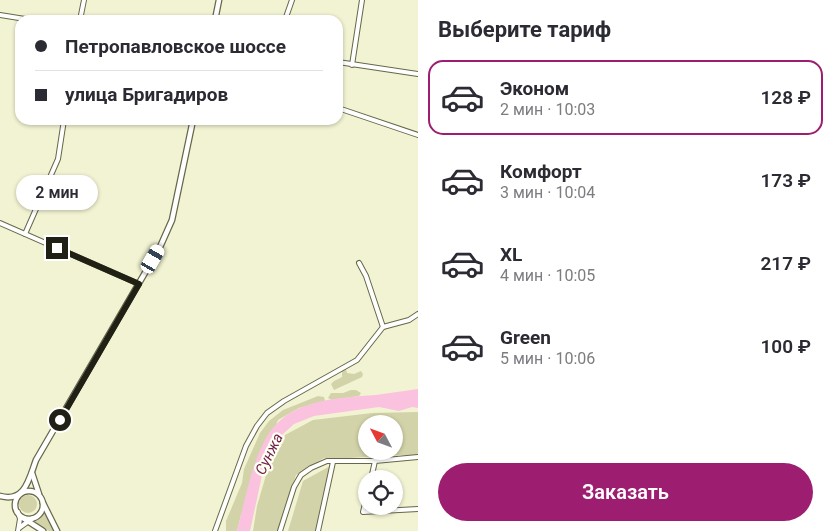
<!DOCTYPE html>
<html lang="ru">
<head>
<meta charset="utf-8">
<style>
	body { margin:0; font-family:Roboto,sans-serif; background:#f7f7f7; color:#2b2b33; height:100vh; display:flex; flex-direction:column; font-size:19px; white-space:nowrap }
	* { box-sizing:border-box; margin:0 }
	p { font-size:16px; color:#7c7c81 }
	.icon { flex:none; width:28px; height:28px; fill:none; stroke:currentColor; stroke-width:2; stroke-linecap:round; stroke-linejoin:round }
	.map { position:relative; flex:1; overflow:hidden }
	.drawer { display:flex; flex-direction:column; background:#fff; width:415px }
	.drawer>* { flex:none }
	.top-card { position:absolute; left:15px; top:15px; width:328px; height:110px; border-radius:15px; box-shadow:0 1px 4px #0004; display:grid; align-content:center; height:110px; padding:0 20px; background:#fff }
	.needle { width:32px; rotate:311deg }
	.tools { position:absolute; left:358px; top:415px; display:grid; gap:10px }
	.tools a { display:grid; place-items:center; width:45px; height:45px; border-radius:50%; background:#fff; box-shadow:0 1px 4px #0004; font-size:25px }
	.end { position:absolute; width:22px; height:22px; margin:-11px; border:6px solid #202014; background:#fff; box-shadow:0 0 0 2px #fff }
	.from { border-radius:50% }
	.bubble { position:absolute; height:35px; border-radius:18px; background:#fff; box-shadow:0 1px 4px #0004; font-size:16px; font-weight:600; line-height:35px; text-align:center }
	.car { position:absolute; width:15px; height:30px; margin:-15px -8px; border-radius:6px; box-shadow:0 0 4px 1px #0007; background:linear-gradient(#fff 24%,#345 0 40%,#fff 0 76%,#345 0 86%,#fff 0) }
	.top-card b { display:flex; align-items:center; gap:18px; height:48px; font-size:19px }
	.top-card b+b { border-top:1px solid #e1e1e2 }
	.top-card i { width:12px; height:12px; background:#2b2b33 }
	ul { padding:0; list-style:none }
	li { display:flex; align-items:center; gap:15px; height:75px; margin:0 10px 8px; padding:0 10px; border:2px solid transparent; border-radius:15px }
	li div { flex:1 }
	li b { display:block; font-size:19px }
	li em { font-style:normal; font-weight:600 }
	li.current { border-color:#9d1d70 }
	li>.icon { width:45px; height:45px; stroke-width:1.5 }
	h2 { padding:0 20px; font-size:22px; line-height:60px }
	.action { display:flex; gap:10px; margin-top:auto; padding:10px 20px }
	.action a { flex:1; height:58px; border-radius:30px; background:#9d1d70; color:#fff; font-size:20px; font-weight:600; line-height:58px; text-align:center }
	main { display:flex; flex:1; min-height:0 }
	.map>svg:first-child { display:block }
	.green { fill:#d2d3a8; fill-rule:evenodd }
	.water { fill:#fac2de }
	.lines { fill:none; stroke-linecap:round; stroke-linejoin:round }
	.minor-casing { stroke:#67674a; stroke-width:6 }
	.major-casing { stroke:#67674a; stroke-width:7 }
	.minor { stroke:#fff; stroke-width:4 }
	.major { stroke:#fff; stroke-width:4.5 }
	.route { stroke:#202014; stroke-width:6 }
	.labels { text-anchor:middle; dominant-baseline:central; stroke-width:4.5; stroke-linejoin:round; paint-order:stroke }
	.water-label { font-size:15px; font-style:italic; fill:#712252; stroke:#fefff1 }
</style>
</head>
<body>
<main>
<div class="map">
<svg width="418" height="531" viewBox="0 0 418 531">
	<rect width="100%" height="100%" fill="#f2f3d2"/>
	<g class="green">
		<path d="M 346,369 L 347,373 L 354,374 L 361,371 L 363,374 L 362,377 L 334,390 L 331,384 L 334,381 L 342,377 L 342,370 Z"/>
		<path d="M 351,390 L 356,390 L 361,393 L 359,396 L 332,400 L 328,398 L 331,393 L 343,393 Z"/>
		<path d="M 318,396 L 324,397 L 325,401 L 299,408 L 278,420 L 241,515 L 237,531 L 226,531 L 226,521 L 242,483 L 244,469 L 260,433 L 269,421 L 283,410 Z"/>
		<path d="M 418,412 L 418,456 L 400,455 L 332,459 L 324,458 L 296,475 L 278,531 L 253,531 L 257,506 L 269,465 L 285,435 L 313,420 L 372,413 ZM 366,424 L 394,424 L 394,451 L 366,451 Z"/>
		<path d="M 332,465 L 317,531 L 288,531 L 303,481 Z"/>
		<circle cx="28" cy="504" r="9"/>
		<path d="M 45,510 L 54,529 L 54,531 L 49,531 L 33,523 L 40,517 Z"/>
	</g>
	<path class="water" d="M 418,389 L 418,408 L 412,407 L 399,411 L 379,407 L 314,416 L 294,424 L 283,434 L 269,456 L 264,466 L 250,531 L 237,531 C 245,501 250,468 265,440 C 286,399 336,398 376,395 C 390,393 404,391 418,389 Z"/>
	<g class="lines">
		<defs>
			<g id="minor">
				<path d="M 0,15 L 25,19 L 48,20"/>
				<path d="M 80,20 L 84,0"/>
				<path d="M 285,20 L 292,0"/>
				<path d="M 338,62 L 418,74"/>
				<path d="M 352,65 L 362,0"/>
				<path d="M 338,108 L 418,135"/>
				<path d="M 0,223 L 139,284"/>
				<path d="M 25,234 L 58,159 L 64,120"/>
				<path d="M 359,263 L 366,276 L 383,327"/>
				<path d="M 371,479 L 375,461"/>
				<path d="M 366,499 L 363,512 L 418,509"/>
				<path d="M 18,512 L 20,519 L 18,531"/>
				<path d="M 19,528 L 33,518"/>
				<path d="M 215,531 L 246,446 L 257,426 L 267,413 L 284,401 L 357,360 L 383,327 L 409,320 L 418,314"/>
				<path d="M 280,531 L 294,487 L 301,475 L 311,468 L 327,461 L 375,461 L 418,457"/>
				<path d="M 318,531 L 333,462"/>
			</g>
			<g id="major">
				<path d="M 215,20 L 219,0"/>
				<path d="M 32,473 L 39,494"/>
				<circle cx="29" cy="505" r="14"/>
				<path d="M 0,496 C 25,503 29,479 36,460 L 160,247 L 172,220 L 193,120"/>
				<path d="M 43,503 L 57,531"/>
				<path d="M 23,518 L 43,531"/>
			</g>
		</defs>
		<use href="#minor" class="minor-casing"/>
		<use href="#major" class="major-casing"/>
		<use href="#minor" class="minor"/>
		<use href="#major" class="major"/>
	</g>
	<g class="lines">
		<path class="route" d="M 57,248 L 139,284 L 60,420"/>
	</g>
	<g class="labels">
		<g class="water-label">
			<text transform="translate(269 454) rotate(-64)">Сунжа</text>
		</g>
	</g>
</svg>
<div class="tools">
<a><svg class="needle" viewBox="-14 -14 28 28"><path d="M0-13l5 13h-10z" fill="#e53935"/><path d="M0 13l5-13h-10z" fill="#7c7c81"/></svg></a>
<a><svg class="icon" aria-label="locate" viewBox="0 0 24 24"><circle cx="12" cy="12" r="6"/><path d="M12 2v4M12 18v4M2 12h4M18 12h4"/></svg></a>
</div>
<i class="end from" style="left:60px;top:420px"></i>
<i class="end" style="left:57px;top:248px"></i>
<div class="bubble" style="left:16px;top:175px;width:82px">2 мин</div>
<i class="car" style="left:153px;top:259px;rotate:30deg"></i>
<div class="top-card">
<b><i class="from"></i>Петропавловское шоссе</b>
<b><i></i>улица Бригадиров</b>
</div>
</div>
<section class="drawer">
<h2>Выберите тариф</h2>
<ul>
<li class="current"><svg class="icon" aria-label="car" viewBox="0 0 24 24"><path d="M5 17H2v-5l4-1 3-4h7l3 4 3 1v5h-3M9 17h6M6 11h13"/><circle cx="7" cy="17" r="2"/><circle cx="17" cy="17" r="2"/></svg><div><b>Эконом</b><p>2 мин · 10:03</p></div><em>128 ₽</em></li>
<li><svg class="icon" aria-label="car" viewBox="0 0 24 24"><path d="M5 17H2v-5l4-1 3-4h7l3 4 3 1v5h-3M9 17h6M6 11h13"/><circle cx="7" cy="17" r="2"/><circle cx="17" cy="17" r="2"/></svg><div><b>Комфорт</b><p>3 мин · 10:04</p></div><em>173 ₽</em></li>
<li><svg class="icon" aria-label="car" viewBox="0 0 24 24"><path d="M5 17H2v-5l4-1 3-4h7l3 4 3 1v5h-3M9 17h6M6 11h13"/><circle cx="7" cy="17" r="2"/><circle cx="17" cy="17" r="2"/></svg><div><b>XL</b><p>4 мин · 10:05</p></div><em>217 ₽</em></li>
<li><svg class="icon" aria-label="car" viewBox="0 0 24 24"><path d="M5 17H2v-5l4-1 3-4h7l3 4 3 1v5h-3M9 17h6M6 11h13"/><circle cx="7" cy="17" r="2"/><circle cx="17" cy="17" r="2"/></svg><div><b>Green</b><p>5 мин · 10:06</p></div><em>100 ₽</em></li>
</ul>
<div class="action"><a>Заказать</a></div>
</section>
</main>
</body>
</html>
